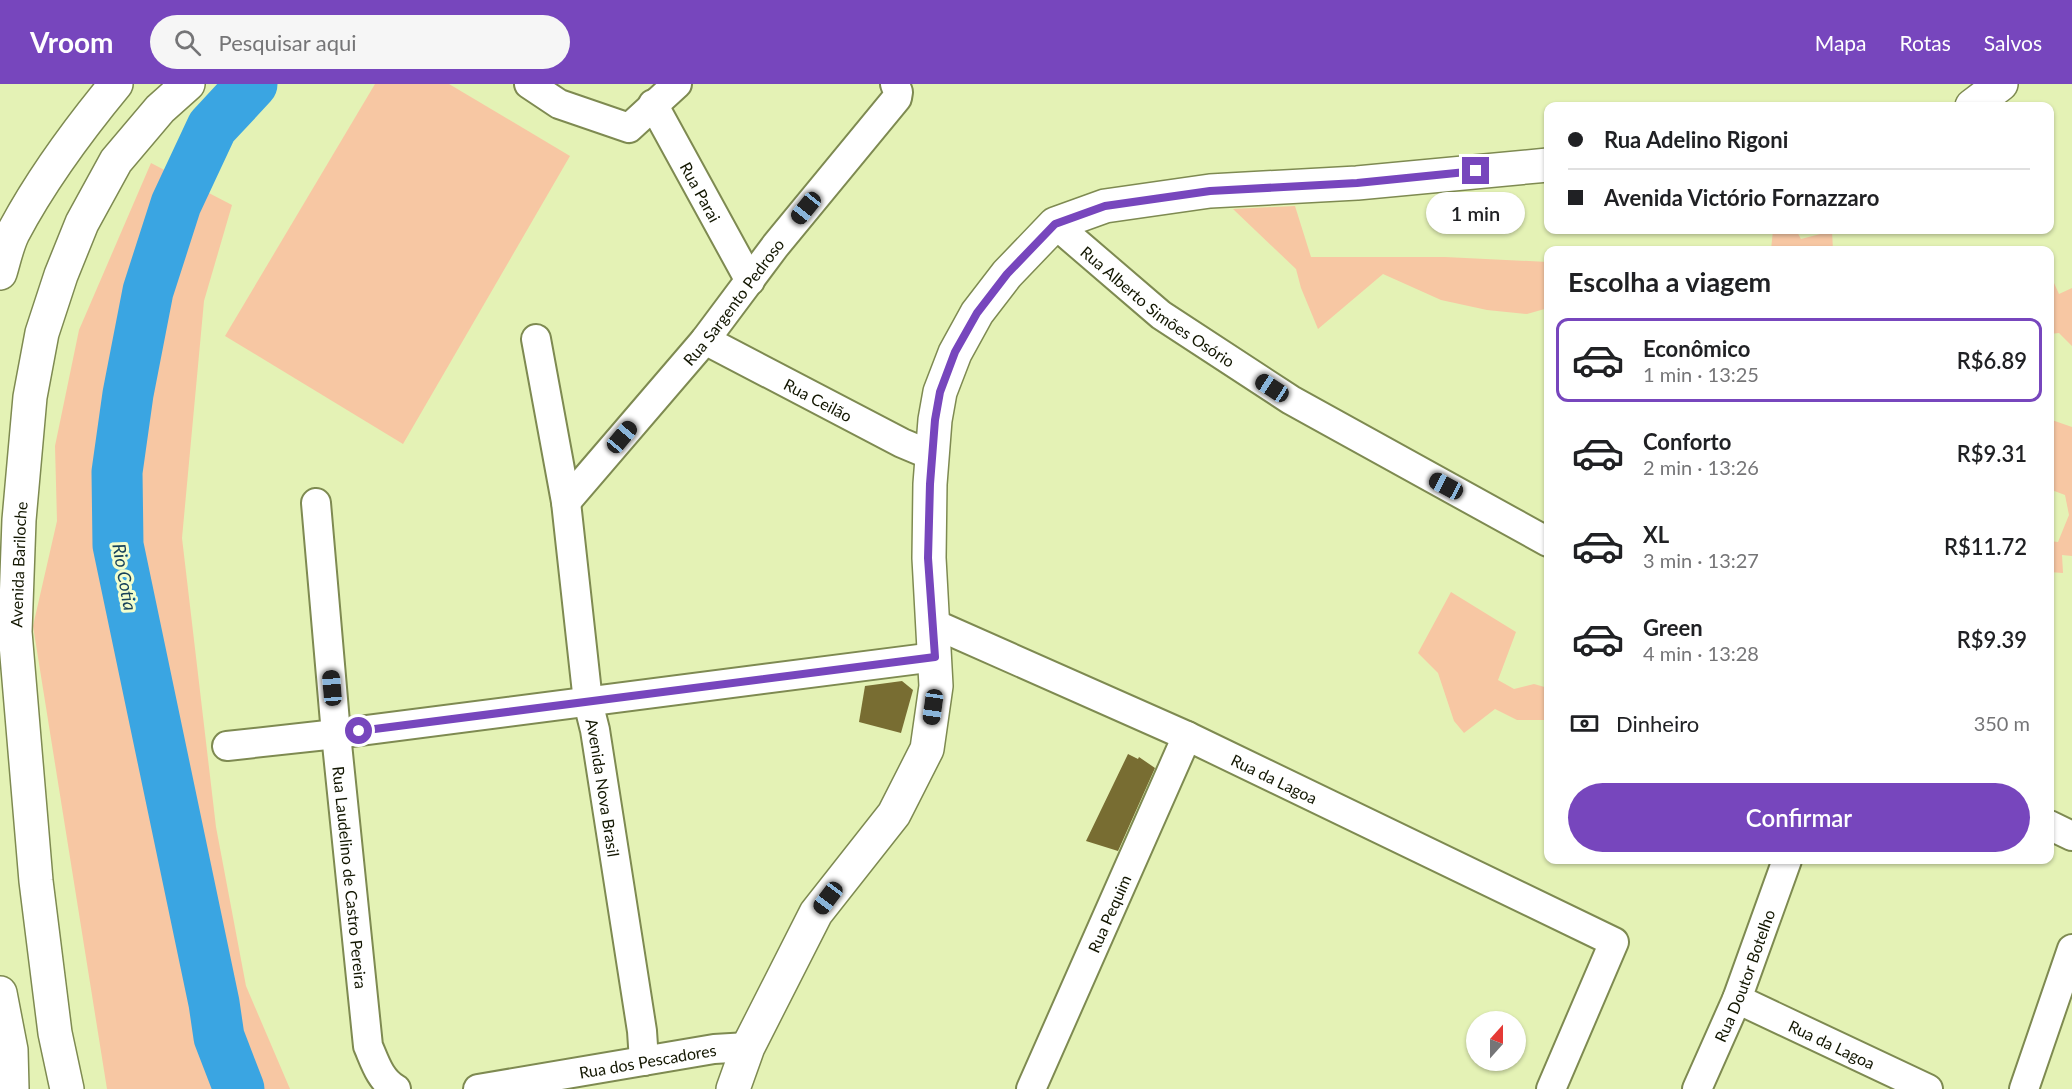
<!DOCTYPE html>
<html lang="pt">
<head>
<meta charset="utf-8">
<style>
	body { margin:0; font-family:Lato,sans-serif; background:#f6f6f6; color:#202124; height:100vh; display:flex; flex-direction:column; font-size:22px; white-space:nowrap }
	* { box-sizing:border-box; margin:0 }
	p { font-size:20px; color:#757577 }
	.icon { flex:none; width:33px; height:33px; fill:none; stroke:currentColor; stroke-width:2; stroke-linecap:round; stroke-linejoin:round }
	.map { position:relative; flex:1; overflow:hidden }
	.drawer { position:absolute; left:1544px; top:162px; width:510px; height:618px; display:flex; flex-direction:column; background:#fff; border-radius:12px; box-shadow:0 2px 4px #0004 }
	.drawer>* { flex:none }
	.hud { position:absolute; left:1544px; top:18px; width:510px; height:132px; border-radius:12px; box-shadow:0 2px 4px #0004; display:grid; align-content:center; height:132px; padding:0 24px; background:#fff }
	.needle { width:39px; rotate:21deg }
	.tools { position:absolute; left:1466px; top:927px; display:grid; gap:12px }
	.tools a { display:grid; place-items:center; width:60px; height:60px; border-radius:50%; background:#fff; box-shadow:0 2px 4px #0004; font-size:30px }
	.end { position:absolute; width:27px; height:27px; margin:-14px; border:8px solid #7746bd; background:#fff; box-shadow:0 0 0 3px #fff }
	.from { border-radius:50% }
	.bubble { position:absolute; height:42px; border-radius:21px; background:#fff; box-shadow:0 2px 4px #0004; font-size:20px; font-weight:600; line-height:42px; text-align:center }
	.car { position:absolute; width:18px; height:36px; margin:-18px -9px; border-radius:8px; box-shadow:0 0 4px 2px #0007; background:linear-gradient(#222 24%,#8ab4d8 0 40%,#222 0 76%,#8ab4d8 0 86%,#222 0) }
	.hud b { display:flex; align-items:center; gap:21px; height:57px; font-size:22px }
	.hud b+b { border-top:2px solid #e0e0e0 }
	.hud i { width:15px; height:15px; background:#202124 }
	ul { padding:0; list-style:none }
	li { display:flex; align-items:center; gap:18px; height:84px; margin:0 12px 9px; padding:0 12px; border:3px solid transparent; border-radius:12px }
	li div { flex:1 }
	li b { display:block; font-size:22px }
	li em { font-style:normal; font-weight:600 }
	li.selected { border-color:#7746bd }
	li>.icon { width:54px; height:54px; stroke-width:1.5 }
	h2 { padding:0 24px; font-size:27px; line-height:72px }
	.pay { display:flex; align-items:center; gap:15px; height:66px; padding:0 24px; font-size:22px }
	.pay p { margin-inline-start:auto }
	.action { display:flex; gap:12px; margin-top:auto; padding:12px 24px }
	.action a { flex:1; height:69px; border-radius:36px; background:#7746bd; color:#fff; font-size:24px; font-weight:600; line-height:69px; text-align:center }
	header { display:flex; align-items:center; gap:36px; box-sizing:border-box; height:84px; padding:0 30px; background:#7746bd; color:#fff }
	header strong { font-size:28px }
	nav { display:flex; gap:33px; margin-inline-start:auto; font-size:21px }
	.search { width:420px; height:54px; background:#f6f6f6; display:flex; align-items:center; gap:15px; box-sizing:border-box; padding:0 21px; border-radius:33px; color:#757577; font-size:22px }
	.map>svg:first-child { display:block }
	.green { fill:#f7c7a3 }
	.lines { fill:none; stroke-linecap:round; stroke-linejoin:round }
	.river { stroke:#3aa5e2; stroke-width:51 }
	.building { fill:#786d32 }
	.street-casing { stroke:#7e8a51; stroke-width:32 }
	.secondary-casing { stroke:#7e8a51; stroke-width:36 }
	.street { stroke:#fff; stroke-width:28 }
	.secondary { stroke:#fff; stroke-width:33 }
	.route { stroke:#7746bd; stroke-width:8 }
	.labels { text-anchor:middle; dominant-baseline:central; stroke-width:6; stroke-linejoin:round; paint-order:stroke }
	.street-label { font-size:16px; fill:#121601; stroke:#f2fecd }
	.water-label { font-size:18px; font-style:italic; fill:#16415a; stroke:#f2fecd }
</style>
</head>
<body>
<header>
<strong>Vroom</strong>
<div class="search"><svg class="icon" aria-label="search" viewBox="0 0 24 24"><circle cx="10" cy="10" r="6"/><path d="M15 15l6 6"/></svg>Pesquisar aqui</div>
<nav><a>Mapa</a><a>Rotas</a><a>Salvos</a></nav>
</header>
<div class="map">
<svg width="2072" height="1005" viewBox="0 0 2072 1005">
	<rect width="100%" height="100%" fill="#e4f2b5"/>
	<g class="green">
		<path d="M 375,0 L 449,0 L 570,72 L 403,360 L 225,252 Z"/>
		<path d="M 151,79 L 232,121 L 204,217 L 182,454 L 216,743 L 246,902 L 290,1005 L 107,1005 L 33,542 L 57,437 L 55,362 L 79,246 Z"/>
		<path d="M 1295,122 L 1311,173 L 1445,173 L 1548,178 L 1548,224 L 1527,230 L 1487,226 L 1441,216 L 1383,190 L 1318,245 L 1301,204 L 1296,185 L 1233,125 Z"/>
		<path d="M 1773,146 L 1796,146 L 1801,155 L 1832,147 L 1833,166 L 1771,166 Z"/>
		<path d="M 2049,188 L 2059,210 L 2072,204 L 2072,262 L 2059,249 L 2049,250 Z"/>
		<path d="M 2049,335 L 2072,343 L 2072,472 L 2062,471 L 2063,489 L 2049,488 L 2049,457 L 2058,458 L 2069,431 L 2065,411 L 2049,405 Z"/>
		<path d="M 1451,508 L 1516,548 L 1498,596 L 1514,605 L 1534,600 L 1548,604 L 1548,636 L 1517,636 L 1495,625 L 1464,649 L 1454,637 L 1438,589 L 1418,569 Z"/>
	</g>
	<g class="lines">
		<path class="river" d="M 239,1005 L 219,953 L 214,919 L 118,461 L 117,388 L 128,310 L 148,207 L 176,120 L 212,43 L 252,0"/>
	</g>
	<g class="building">
		<path d="M 902,597 L 913,606 L 901,649 L 859,638 L 865,602 Z"/>
		<path d="M 1128,670 L 1138,675 L 1139,673 L 1155,684 L 1118,767 L 1086,757 Z"/>
	</g>
	<g class="lines">
		<defs>
			<g id="street">
				<path d="M 529,0 L 559,20 L 629,44 L 677,0"/>
				<path id="s1" d="M 653,20 L 750,197"/>
				<path id="s2" d="M 1055,140 L 1161,231 L 1291,316 L 1548,458"/>
				<path id="s3" d="M 536,255 L 566,418 L 588,618 L 595,646 L 642,947 L 644,977"/>
				<path id="s4" d="M 705,256 L 902,359 L 933,372"/>
				<path id="s5" d="M 566,418 L 705,256 L 776,161 L 897,14 L 898,8 L 895,0"/>
				<path id="s6" d="M 316,419 L 336,650 L 368,962 C 375,978 380,996 396,1005"/>
				<path id="s7" d="M 932,539 L 1187,652 L 1614,858 L 1551,1005"/>
				<path d="M 227,662 L 336,650 L 935,573"/>
				<path d="M 2049,741 L 2072,752"/>
				<path id="s8" d="M 1737,915 L 1928,1005"/>
				<path id="s9" d="M 478,1005 L 714,965 L 748,963"/>
				<path id="s10" d="M 1031,1005 L 1187,652"/>
				<path id="s11" d="M 1697,1005 L 1737,915 L 1787,776"/>
				<path d="M 2024,1005 L 2072,865"/>
			</g>
			<g id="secondary">
				<path d="M 1972,22 L 2001,0"/>
				<path d="M 0,189 C 4,176 7,161 13,149 C 41,96 78,46 116,0"/>
				<path d="M 0,909 L 11,966 L 12,1005"/>
				<path id="s12" d="M 67,1005 L 55,949 L 36,797 L 15,548 L 19,436 L 30,313 L 42,249 L 61,191 L 82,139 L 116,77 L 160,25 L 188,0"/>
				<path d="M 733,1005 L 748,963 L 816,829 L 894,730 L 927,665 L 936,602 L 929,474 L 930,400 L 935,336 L 940,308 L 955,269 L 977,229 L 1007,190 L 1055,140 L 1105,122 L 1210,107 L 1357,99 L 1548,81"/>
			</g>
		</defs>
		<use href="#street" class="street-casing"/>
		<use href="#secondary" class="secondary-casing"/>
		<use href="#street" class="street"/>
		<use href="#secondary" class="secondary"/>
	</g>
	<g class="lines">
		<path class="route" d="M 359,647 L 935,573 L 928,474 L 930,400 L 935,336 L 940,308 L 955,268 L 977,229 L 1007,190 L 1055,140 L 1105,122 L 1210,107 L 1357,99 L 1476,87"/>
	</g>
	<g class="labels">
		<g class="street-label">
			<text stroke="none"><textPath href="#s1" startOffset="100">Rua Parai</textPath></text>
			<text stroke="none"><textPath href="#s5" startOffset="261">Rua Sargento Pedroso</textPath></text>
			<text stroke="none"><textPath href="#s2" startOffset="132">Rua Alberto Simões Osório</textPath></text>
			<text stroke="none"><textPath href="#s4" startOffset="128">Rua Ceilão</textPath></text>
			<text stroke="none"><textPath href="#s12" startOffset="528">Avenida Bariloche</textPath></text>
			<text stroke="none"><textPath href="#s7" startOffset="376">Rua da Lagoa</textPath></text>
			<text stroke="none"><textPath href="#s3" startOffset="454">Avenida Nova Brasil</textPath></text>
			<text stroke="none"><textPath href="#s6" startOffset="376">Rua Laudelino de Castro Pereira</textPath></text>
			<text stroke="none"><textPath href="#s10" startOffset="192">Rua Pequim</textPath></text>
			<text stroke="none"><textPath href="#s11" startOffset="123">Rua Doutor Botelho</textPath></text>
			<text stroke="none"><textPath href="#s8" startOffset="105">Rua da Lagoa</textPath></text>
			<text stroke="none"><textPath href="#s9" startOffset="172">Rua dos Pescadores</textPath></text>
		</g>
		<g class="water-label">
			<text transform="translate(125 493) rotate(80)">Rio Cotia</text>
		</g>
	</g>
</svg>
<div class="tools">
<a><svg class="needle" viewBox="-14 -14 28 28"><path d="M0-13l5 13h-10z" fill="#e53935"/><path d="M0 13l5-13h-10z" fill="#757577"/></svg></a>
</div>
<i class="end from" style="left:359px;top:647px"></i>
<i class="end" style="left:1476px;top:87px"></i>
<div class="bubble" style="left:1426px;top:108px;width:99px">1 min</div>
<i class="car" style="left:806px;top:124px;rotate:219deg"></i>
<i class="car" style="left:1272px;top:304px;rotate:303deg"></i>
<i class="car" style="left:622px;top:353px;rotate:40deg"></i>
<i class="car" style="left:1446px;top:402px;rotate:298deg"></i>
<i class="car" style="left:332px;top:604px;rotate:355deg"></i>
<i class="car" style="left:933px;top:623px;rotate:188deg"></i>
<i class="car" style="left:828px;top:814px;rotate:217deg"></i>
<div class="hud">
<b><i class="from"></i>Rua Adelino Rigoni</b>
<b><i></i>Avenida Victório Fornazzaro</b>
</div>
<section class="drawer">
<h2>Escolha a viagem</h2>
<ul>
<li class="selected"><svg class="icon" aria-label="car" viewBox="0 0 24 24"><path d="M5 17H2v-5l4-1 3-4h7l3 4 3 1v5h-3M9 17h6M6 11h13"/><circle cx="7" cy="17" r="2"/><circle cx="17" cy="17" r="2"/></svg><div><b>Econômico</b><p>1 min · 13:25</p></div><em>R$6.89</em></li>
<li><svg class="icon" aria-label="car" viewBox="0 0 24 24"><path d="M5 17H2v-5l4-1 3-4h7l3 4 3 1v5h-3M9 17h6M6 11h13"/><circle cx="7" cy="17" r="2"/><circle cx="17" cy="17" r="2"/></svg><div><b>Conforto</b><p>2 min · 13:26</p></div><em>R$9.31</em></li>
<li><svg class="icon" aria-label="car" viewBox="0 0 24 24"><path d="M5 17H2v-5l4-1 3-4h7l3 4 3 1v5h-3M9 17h6M6 11h13"/><circle cx="7" cy="17" r="2"/><circle cx="17" cy="17" r="2"/></svg><div><b>XL</b><p>3 min · 13:27</p></div><em>R$11.72</em></li>
<li><svg class="icon" aria-label="car" viewBox="0 0 24 24"><path d="M5 17H2v-5l4-1 3-4h7l3 4 3 1v5h-3M9 17h6M6 11h13"/><circle cx="7" cy="17" r="2"/><circle cx="17" cy="17" r="2"/></svg><div><b>Green</b><p>4 min · 13:28</p></div><em>R$9.39</em></li>
</ul>
<div class="pay"><svg class="icon" aria-label="cash" viewBox="0 0 24 24"><path d="M3 7h18v10H3z"/><circle cx="12" cy="12" r="2"/></svg>Dinheiro<p>350 m</p></div>
<div class="action"><a>Confirmar</a></div>
</section>
</div>
</body>
</html>
